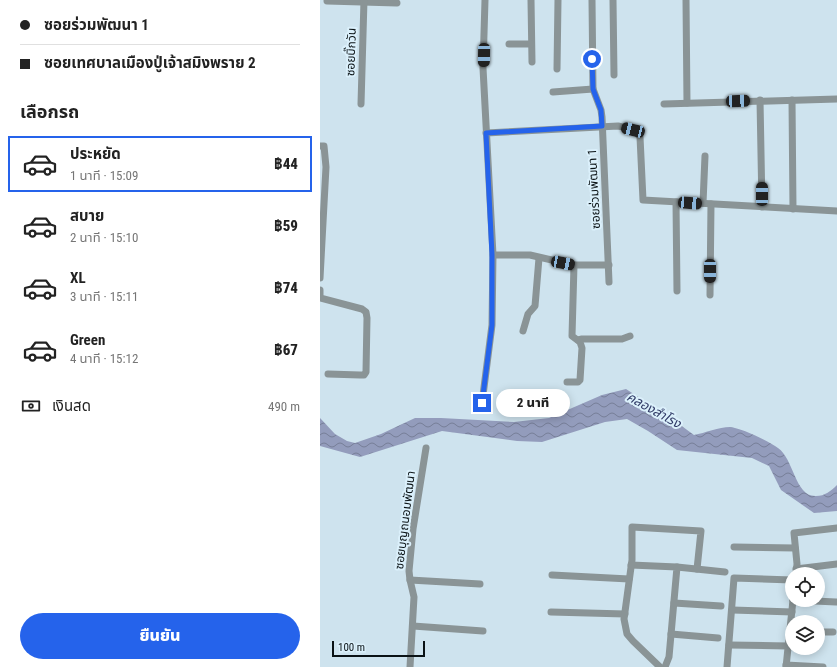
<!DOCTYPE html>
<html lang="th">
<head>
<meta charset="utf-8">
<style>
	body { margin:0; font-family:"Roboto Condensed","Noto Sans Thai",sans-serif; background:#f2f2f2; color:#222; height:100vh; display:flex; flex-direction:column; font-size:15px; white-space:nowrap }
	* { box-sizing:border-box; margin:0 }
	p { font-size:13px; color:#767676 }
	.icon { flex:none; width:22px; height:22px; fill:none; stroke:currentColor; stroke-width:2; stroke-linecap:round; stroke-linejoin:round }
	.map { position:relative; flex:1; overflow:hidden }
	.side { display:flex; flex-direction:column; background:#fff; width:320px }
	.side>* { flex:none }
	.hud { display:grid; align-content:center; height:88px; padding:0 20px; background:#fff }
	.controls { position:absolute; left:465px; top:567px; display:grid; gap:8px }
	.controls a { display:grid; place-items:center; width:40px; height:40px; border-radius:50%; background:#fff; box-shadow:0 2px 10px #0003; font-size:20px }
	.scale { position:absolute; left:12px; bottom:10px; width:93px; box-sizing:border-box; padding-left:4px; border:2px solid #0a1215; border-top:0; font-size:11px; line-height:14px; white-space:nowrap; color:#0a1215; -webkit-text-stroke:3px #dbf0fb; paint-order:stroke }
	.end { position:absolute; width:18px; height:18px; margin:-9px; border:5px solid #2563eb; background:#fff; box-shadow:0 0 0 2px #fff }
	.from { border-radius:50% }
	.bubble { position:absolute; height:28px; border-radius:14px; background:#fff; box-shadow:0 2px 10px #0003; font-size:13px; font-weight:800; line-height:28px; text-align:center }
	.car { position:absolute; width:12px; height:24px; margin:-12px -6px; border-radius:5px; box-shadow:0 0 3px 1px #0007; background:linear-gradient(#222 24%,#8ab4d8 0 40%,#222 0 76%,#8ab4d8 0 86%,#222 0) }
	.hud b { display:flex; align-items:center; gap:14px; height:38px; font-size:15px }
	.hud b+b { border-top:1px solid #e0e0e0 }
	.hud i { width:10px; height:10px; background:#222 }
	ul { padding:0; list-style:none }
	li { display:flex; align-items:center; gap:12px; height:56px; margin:0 8px 6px; padding:0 12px; border:2px solid transparent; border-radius:0px }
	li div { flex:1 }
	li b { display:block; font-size:15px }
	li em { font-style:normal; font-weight:800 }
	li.selected { border-color:#2563eb }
	li>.icon { width:36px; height:36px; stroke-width:1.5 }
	h2 { padding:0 20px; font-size:18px; line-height:48px }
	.pay { display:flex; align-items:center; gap:10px; height:44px; padding:0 20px; font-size:15px }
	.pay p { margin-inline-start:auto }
	.button { display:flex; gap:8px; margin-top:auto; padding:8px 20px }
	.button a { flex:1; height:46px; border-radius:24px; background:#2563eb; color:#fff; font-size:16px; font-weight:800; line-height:46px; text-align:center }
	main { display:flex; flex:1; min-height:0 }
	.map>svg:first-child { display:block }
	.water { fill:url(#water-waves) }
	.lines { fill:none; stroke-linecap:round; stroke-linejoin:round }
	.street { stroke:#8a9496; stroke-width:7 }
	.route { stroke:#2563eb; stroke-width:5 }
	.labels { text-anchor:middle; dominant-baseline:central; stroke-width:4; stroke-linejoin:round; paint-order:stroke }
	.street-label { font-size:12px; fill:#0a1215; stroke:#dbf0fb }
	.water-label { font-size:13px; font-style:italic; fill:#2f3965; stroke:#dbf0fb }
</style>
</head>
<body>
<main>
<section class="side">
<div class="hud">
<b><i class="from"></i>ซอยร่วมพัฒนา 1</b>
<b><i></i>ซอยเทศบาลเมืองปู่เจ้าสมิงพราย 2</b>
</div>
<h2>เลือกรถ</h2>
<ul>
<li class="selected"><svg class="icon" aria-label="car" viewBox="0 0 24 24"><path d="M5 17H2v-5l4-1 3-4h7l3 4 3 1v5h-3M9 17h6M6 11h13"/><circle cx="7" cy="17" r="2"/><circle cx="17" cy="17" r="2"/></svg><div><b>ประหยัด</b><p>1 นาที · 15:09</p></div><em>฿44</em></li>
<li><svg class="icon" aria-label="car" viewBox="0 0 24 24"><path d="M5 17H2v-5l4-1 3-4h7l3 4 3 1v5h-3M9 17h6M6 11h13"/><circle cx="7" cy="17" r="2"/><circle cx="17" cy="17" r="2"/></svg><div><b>สบาย</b><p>2 นาที · 15:10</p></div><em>฿59</em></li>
<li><svg class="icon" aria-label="car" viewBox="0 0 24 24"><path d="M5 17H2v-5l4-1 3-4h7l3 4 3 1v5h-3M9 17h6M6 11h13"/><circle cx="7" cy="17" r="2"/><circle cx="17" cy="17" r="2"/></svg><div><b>XL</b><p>3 นาที · 15:11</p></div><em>฿74</em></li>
<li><svg class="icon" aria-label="car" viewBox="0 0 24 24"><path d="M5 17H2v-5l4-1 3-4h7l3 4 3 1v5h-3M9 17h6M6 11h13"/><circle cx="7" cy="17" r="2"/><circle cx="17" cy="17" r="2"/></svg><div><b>Green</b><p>4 นาที · 15:12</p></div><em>฿67</em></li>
</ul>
<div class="pay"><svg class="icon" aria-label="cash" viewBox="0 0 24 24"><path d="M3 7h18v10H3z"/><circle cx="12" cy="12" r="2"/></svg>เงินสด<p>490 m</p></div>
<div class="button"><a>ยืนยัน</a></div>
</section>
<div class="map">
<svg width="517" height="667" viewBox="0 0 517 667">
	<defs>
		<pattern id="water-waves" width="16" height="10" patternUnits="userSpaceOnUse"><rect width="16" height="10" fill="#939cbc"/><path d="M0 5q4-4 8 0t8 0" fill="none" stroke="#767e98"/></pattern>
	</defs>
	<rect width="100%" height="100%" fill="#cee3ee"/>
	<path class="water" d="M 306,389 L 348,416 L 374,435 C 385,433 399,427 410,427 C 421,428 449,441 458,448 C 474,459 475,497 496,496 C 505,496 511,491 517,485 L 517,511 L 494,513 L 461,490 L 449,466 L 432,458 L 357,450 L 328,431 L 307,419 L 285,422 L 222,442 L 197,441 L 122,431 L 40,457 L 0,446 L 0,418 L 15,434 L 27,441 L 35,443 L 61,434 L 95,418 L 121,418 L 194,422 L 229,418 L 282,395 Z"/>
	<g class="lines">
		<g class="street">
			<path d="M 211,0 L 212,62"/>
			<path d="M 272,0 L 273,89 L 281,110 L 282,117 L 289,282"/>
			<path d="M 293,0 L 294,75"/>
			<path d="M 366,0 L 367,103"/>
			<path d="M 7,1 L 77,3"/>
			<path d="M 189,44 L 211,44"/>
			<path d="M 237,69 L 238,0"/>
			<path d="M 233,92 L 273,89"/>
			<path d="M 440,100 L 442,207"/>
			<path d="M 472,100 L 473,209"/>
			<path d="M 41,104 L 44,0"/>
			<path d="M 344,104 L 517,99"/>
			<path d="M 166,133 L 298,126 C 307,128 316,129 320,137 L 323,200 L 517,211"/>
			<path d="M 0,146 L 4,146 L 6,167 L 0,278"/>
			<path d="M 356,202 L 357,291"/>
			<path d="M 383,203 L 385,156"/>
			<path d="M 173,255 L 210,255 L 254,265 L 289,265"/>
			<path d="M 0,290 L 0,298 L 42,309 L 46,312 L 47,318 L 46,372 L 44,375 L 40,375 L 8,374"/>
			<path d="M 390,295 L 391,204"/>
			<path d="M 203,331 L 208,314 L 215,306 L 219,258"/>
			<path d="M 258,340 L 262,339 L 302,339 L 310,336"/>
			<path d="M 247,382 L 258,382 L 260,380 L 262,348 L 260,342 L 252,336 L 254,265"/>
			<path d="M 162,403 L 172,325 L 173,255 L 163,68 L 165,0"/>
			<path d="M 414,547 L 475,548"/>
			<path d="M 311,565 L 357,567 L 349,657 L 345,667"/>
			<path d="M 357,567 L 405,572"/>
			<path d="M 476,569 L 517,564"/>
			<path d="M 476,574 L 477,564 L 474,533 L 517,528"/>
			<path d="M 232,575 L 309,579"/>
			<path d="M 90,580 L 160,584"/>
			<path d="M 473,600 L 516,602"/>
			<path d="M 354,603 L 401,606"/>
			<path d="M 412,610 L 472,612"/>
			<path d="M 231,612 L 305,614"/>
			<path d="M 93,626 L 163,631"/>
			<path d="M 498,632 L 513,632"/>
			<path d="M 351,634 L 398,638"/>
			<path d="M 409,645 L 468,646"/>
			<path d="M 466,665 L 503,667"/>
			<path d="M 90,667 L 94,597 L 90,580 L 89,571 L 93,529 L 106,448"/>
			<path d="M 340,667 L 313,641 L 307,634 L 304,619 L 312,560 L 312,527 L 381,531 L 377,569"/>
			<path d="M 407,667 L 414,578 L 472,580"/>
			<path d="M 466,667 L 473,600"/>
		</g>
	</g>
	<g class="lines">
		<path class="route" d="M 162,403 L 172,325 L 172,255 L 166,133 L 282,126 L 281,110 L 273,89 L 272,59"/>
	</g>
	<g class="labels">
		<g class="street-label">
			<text transform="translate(31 52) rotate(-88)">ซอยบิ๊กวัน</text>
			<text transform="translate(274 189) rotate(-93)">ซอยร่วมพัฒนา 1</text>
			<text transform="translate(85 520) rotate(-83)">ซอยบุญถนอมพัฒนา</text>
		</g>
		<g class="water-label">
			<text transform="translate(334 410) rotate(29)">คลองสำโรง</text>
		</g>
	</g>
</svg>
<div class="controls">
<a><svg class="icon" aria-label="locate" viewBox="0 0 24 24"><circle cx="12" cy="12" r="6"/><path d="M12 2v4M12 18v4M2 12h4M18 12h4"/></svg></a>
<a><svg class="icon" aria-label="layers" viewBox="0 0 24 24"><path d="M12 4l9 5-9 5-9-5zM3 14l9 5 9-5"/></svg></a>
</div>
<div class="scale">100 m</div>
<i class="end from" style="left:272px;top:59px"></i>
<i class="end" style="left:162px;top:403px"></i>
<div class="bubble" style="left:176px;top:389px;width:74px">2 นาที</div>
<i class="car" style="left:164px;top:55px;rotate:181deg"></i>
<i class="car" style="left:418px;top:101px;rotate:88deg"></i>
<i class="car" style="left:313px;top:130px;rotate:284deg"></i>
<i class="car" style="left:442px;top:194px;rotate:0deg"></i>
<i class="car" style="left:370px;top:203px;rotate:94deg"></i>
<i class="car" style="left:243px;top:263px;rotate:101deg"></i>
<i class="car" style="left:390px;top:271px;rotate:180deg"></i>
</div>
</main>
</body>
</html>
